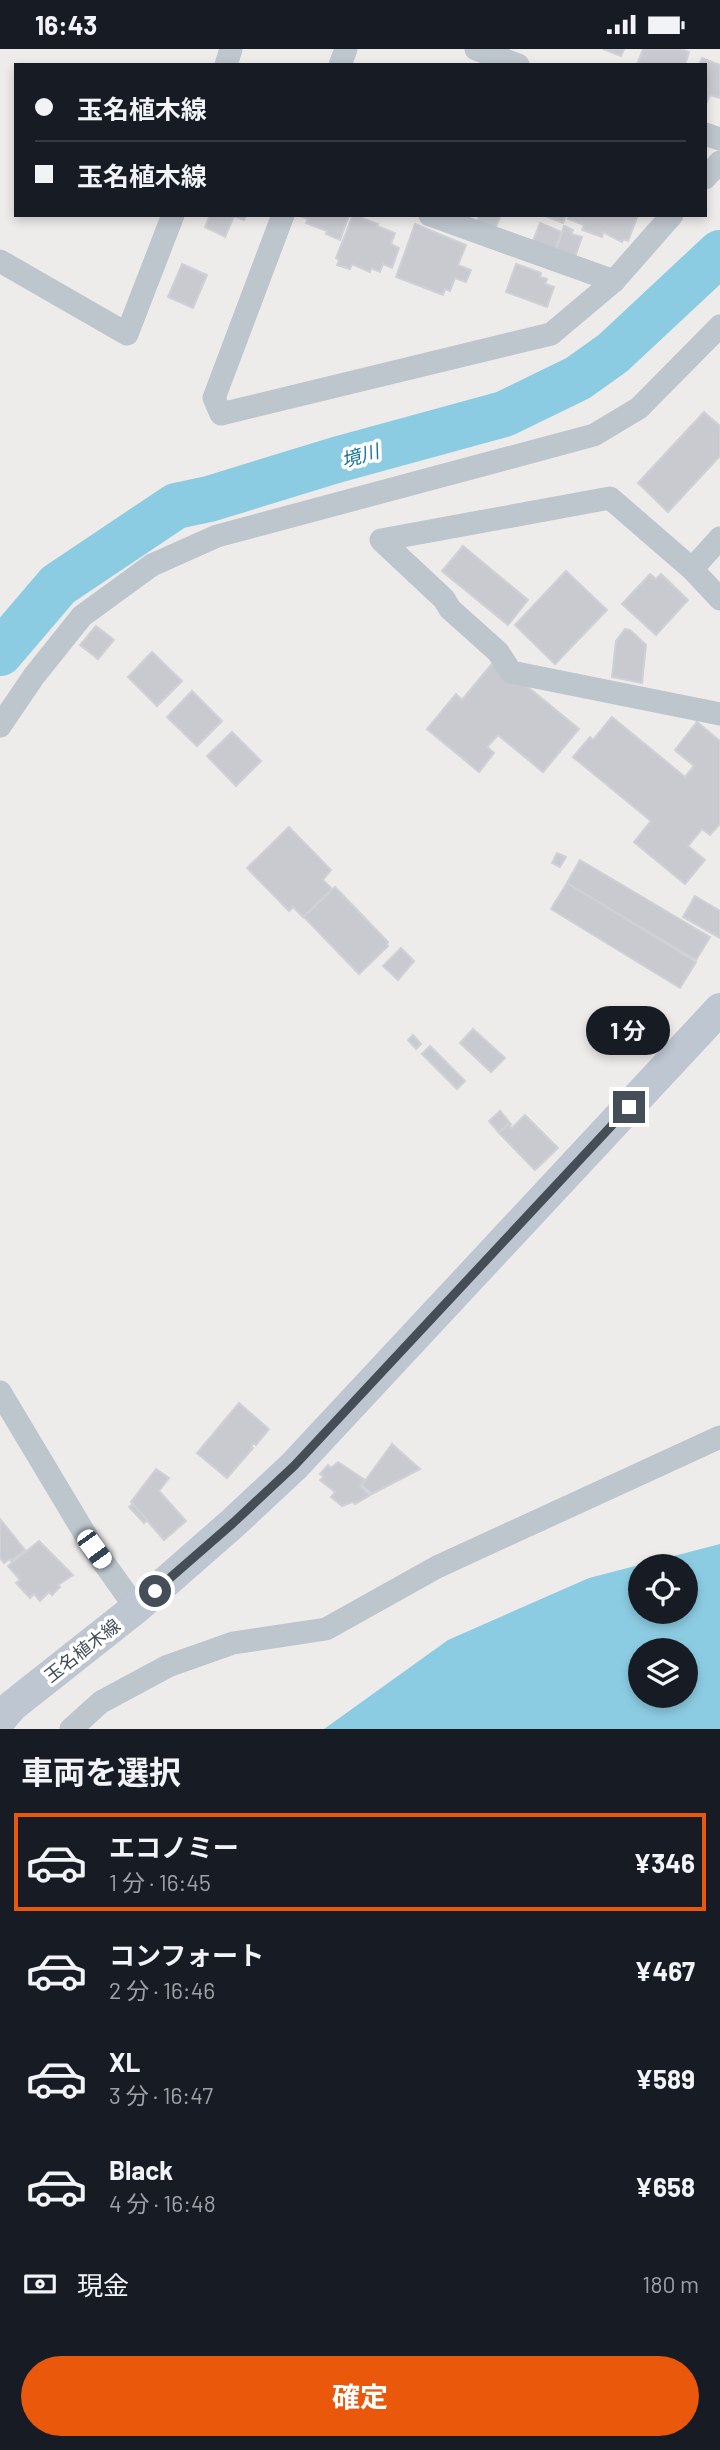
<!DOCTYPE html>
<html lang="ja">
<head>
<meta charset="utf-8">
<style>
	body { margin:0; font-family:Barlow,"Noto Sans JP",sans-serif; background:#242831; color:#f1f3f6; height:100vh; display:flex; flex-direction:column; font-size:26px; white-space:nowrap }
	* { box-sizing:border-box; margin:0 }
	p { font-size:23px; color:#9ea1a6 }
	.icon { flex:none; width:38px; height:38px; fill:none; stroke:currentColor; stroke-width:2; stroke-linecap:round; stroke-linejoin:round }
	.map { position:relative; height:1680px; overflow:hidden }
	.drawer { display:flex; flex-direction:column; background:#171b24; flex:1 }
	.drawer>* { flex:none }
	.top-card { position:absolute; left:14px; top:14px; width:693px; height:154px; border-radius:0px; box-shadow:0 4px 10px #0003; display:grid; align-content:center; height:154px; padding:0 21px; background:#171b24 }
	.controls { position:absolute; left:628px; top:1505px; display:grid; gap:14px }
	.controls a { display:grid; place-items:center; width:70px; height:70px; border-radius:50%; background:#171b24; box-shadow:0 4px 10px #0003; font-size:35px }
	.end { position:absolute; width:32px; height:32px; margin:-16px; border:9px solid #454e57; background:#fff; box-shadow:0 0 0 4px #fff }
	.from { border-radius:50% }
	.bubble { position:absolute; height:49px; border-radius:24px; background:#171b24; box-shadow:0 4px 10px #0003; font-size:23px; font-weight:700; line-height:49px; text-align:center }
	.car { position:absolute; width:21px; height:42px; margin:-21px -10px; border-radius:9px; box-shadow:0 0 5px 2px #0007; background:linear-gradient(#fff 24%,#345 0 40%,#fff 0 76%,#345 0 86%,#fff 0) }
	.top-card b { display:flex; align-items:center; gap:24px; height:66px; font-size:26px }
	.top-card b+b { border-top:2px solid #363941 }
	.top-card i { width:18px; height:18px; background:#f1f3f6 }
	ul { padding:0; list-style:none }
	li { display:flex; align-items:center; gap:21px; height:98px; margin:0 14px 10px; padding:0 7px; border:4px solid transparent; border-radius:0px }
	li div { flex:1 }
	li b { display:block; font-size:26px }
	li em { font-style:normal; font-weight:700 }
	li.active { border-color:#ea580c }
	li>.icon { width:63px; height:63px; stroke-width:1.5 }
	h2 { padding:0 21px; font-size:32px; line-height:84px }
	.pay { display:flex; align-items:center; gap:18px; height:77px; padding:0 21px; font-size:26px }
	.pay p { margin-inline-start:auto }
	.cta { display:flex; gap:14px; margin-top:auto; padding:14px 21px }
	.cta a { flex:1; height:80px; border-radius:42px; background:#ea580c; color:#fff; font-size:28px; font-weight:700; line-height:80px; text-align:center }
	.status { display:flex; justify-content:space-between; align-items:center; height:49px; padding:0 35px; background:#171b24; direction:ltr }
	.status svg { height:19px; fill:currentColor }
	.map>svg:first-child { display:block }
	.water { fill:#8ccce3; fill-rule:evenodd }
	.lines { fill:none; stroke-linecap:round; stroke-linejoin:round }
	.river { stroke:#8ccce3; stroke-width:46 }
	.building { fill:#c8cad0; stroke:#cfd1d6; stroke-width:2 }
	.minor { stroke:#bdc5cd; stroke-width:23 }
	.secondary { stroke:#bdc6d1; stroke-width:32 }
	.route { stroke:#454e57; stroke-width:9 }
	.labels { text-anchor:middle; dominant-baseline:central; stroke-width:7; stroke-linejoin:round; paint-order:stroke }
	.street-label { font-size:18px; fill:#454e57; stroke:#fff }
	.water-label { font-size:19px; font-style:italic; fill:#187697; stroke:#fff }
</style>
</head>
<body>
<div class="status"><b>16:43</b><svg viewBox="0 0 49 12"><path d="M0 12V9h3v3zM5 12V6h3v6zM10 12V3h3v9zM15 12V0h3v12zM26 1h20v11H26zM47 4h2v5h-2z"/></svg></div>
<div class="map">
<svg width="720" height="1680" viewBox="0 0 720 1680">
	<rect width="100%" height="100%" fill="#eeebeb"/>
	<path class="water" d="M 720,1495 L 720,1680 L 324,1680 L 448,1591 L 589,1529 ZM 640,1517 L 686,1517 L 686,1563 L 640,1563 ZM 640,1601 L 686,1601 L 686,1647 L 640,1647 Z"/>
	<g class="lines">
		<path class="river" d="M 0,604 L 58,536 L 176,457 L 209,450 L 336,411 L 504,365 L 578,329 L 613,304 L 720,204"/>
	</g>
	<g class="building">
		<path d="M 603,0 L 624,0 L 621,7 Z"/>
		<path d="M 643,0 L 681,0 L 689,3 L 685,16 L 637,16 Z"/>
		<path d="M 702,9 L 720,16 L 720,49 L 710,46 L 706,55 L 705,16 L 699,16 Z"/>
		<path d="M 210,166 L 246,166 L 244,171 L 234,167 L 225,188 L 205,178 Z"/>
		<path d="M 297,166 L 349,166 L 340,191 L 326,185 L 327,182 L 306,174 L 308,170 Z"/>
		<path d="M 353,166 L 378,175 L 377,177 L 395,184 L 391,195 L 399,199 L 392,219 L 383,215 L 380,223 L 371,219 L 370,223 L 352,215 L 350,220 L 337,216 L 339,211 L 336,209 Z"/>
		<path d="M 479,166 L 501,166 L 495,180 L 477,173 Z"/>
		<path d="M 543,166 L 566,166 L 563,174 Z"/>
		<path d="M 569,166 L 638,166 L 628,192 L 623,190 L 622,193 L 603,183 L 602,188 L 582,181 L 584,176 L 568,170 Z"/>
		<path d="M 540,174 L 562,183 L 555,200 L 533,192 Z"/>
		<path d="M 415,175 L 466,196 L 458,216 L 471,221 L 466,233 L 455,229 L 450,242 L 445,240 L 443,246 L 396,228 Z"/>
		<path d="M 564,177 L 573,181 L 571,185 L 582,188 L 575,208 L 556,202 Z"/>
		<path d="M 182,215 L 207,226 L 193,259 L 168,248 Z"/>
		<path d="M 516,215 L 541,224 L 540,228 L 547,230 L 545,235 L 554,238 L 547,258 L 506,243 Z"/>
		<path d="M 704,363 L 720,377 L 720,407 L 668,463 L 638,434 Z"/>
		<path d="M 463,497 L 528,551 L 508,576 L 442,522 Z"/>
		<path d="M 566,522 L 607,561 L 555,615 L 515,576 Z"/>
		<path d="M 650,525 L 656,530 L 661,525 L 688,551 L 656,586 L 622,555 Z"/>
		<path d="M 96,577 L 114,591 L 98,610 L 80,596 Z"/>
		<path d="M 625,580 L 630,581 L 646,596 L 642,634 L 612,628 L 616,592 Z"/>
		<path d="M 152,603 L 182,632 L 157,657 L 128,628 Z"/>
		<path d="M 495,611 L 579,680 L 543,723 L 498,686 L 487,698 L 494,704 L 479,723 L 427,680 L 456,645 L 462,651 Z"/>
		<path d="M 192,642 L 222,672 L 197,697 L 167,668 Z"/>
		<path d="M 612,668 L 685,728 L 694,717 L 675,701 L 697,673 L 720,692 L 720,775 L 710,786 L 702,780 L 688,797 L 705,811 L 685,835 L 634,793 L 651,772 L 573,708 L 590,688 L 593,691 Z"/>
		<path d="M 232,683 L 261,712 L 236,737 L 207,707 Z"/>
		<path d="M 289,778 L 331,821 L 323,831 L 332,840 L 303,868 L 293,858 L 289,862 L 247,819 Z"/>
		<path d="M 557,804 L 566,808 L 560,818 L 552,814 Z"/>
		<path d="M 580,811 L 710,888 L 696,911 L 567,834 Z"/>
		<path d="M 567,834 L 696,913 L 680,939 L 551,860 Z"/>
		<path d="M 335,838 L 388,893 L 386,895 L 388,897 L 359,925 L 304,868 Z"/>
		<path d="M 695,847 L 720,862 L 720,889 L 683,868 Z"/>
		<path d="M 401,899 L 414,912 L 398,931 L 383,917 Z"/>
		<path d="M 473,980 L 505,1009 L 491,1023 L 460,994 Z"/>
		<path d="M 413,986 L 421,995 L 416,1000 L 408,991 Z"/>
		<path d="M 430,997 L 465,1032 L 457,1040 L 422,1005 Z"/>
		<path d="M 500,1062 L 511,1075 L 499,1084 L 489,1072 Z"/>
		<path d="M 525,1066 L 558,1099 L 535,1121 L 499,1084 L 508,1075 L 512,1079 Z"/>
		<path d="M 239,1354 L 269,1380 L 256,1396 L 254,1394 L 251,1397 L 253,1399 L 227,1429 L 197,1404 Z"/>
		<path d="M 392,1395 L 420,1420 L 372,1445 L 362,1436 Z"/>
		<path d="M 338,1413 L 365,1431 L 360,1437 L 370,1446 L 355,1455 L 352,1453 L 342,1457 L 331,1448 L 335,1443 L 320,1431 L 324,1428 L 320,1425 L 328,1416 L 331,1419 Z"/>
		<path d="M 156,1420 L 169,1429 L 159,1442 L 186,1472 L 164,1491 L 131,1453 Z"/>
		<path d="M 133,1455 L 147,1471 L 144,1474 L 129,1458 Z"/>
		<path d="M 0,1470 L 25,1501 L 11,1512 L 10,1510 L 4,1514 L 0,1509 Z"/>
		<path d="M 39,1492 L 73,1526 L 58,1536 L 60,1538 L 52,1546 L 49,1543 L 40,1552 L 34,1545 L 30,1549 L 16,1534 L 20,1531 L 8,1517 Z"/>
	</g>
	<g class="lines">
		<g class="minor">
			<path d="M 476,0 L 518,16"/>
			<path d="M 226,16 L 231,0"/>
			<path d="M 340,16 L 346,0"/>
			<path d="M 705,85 L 720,90"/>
			<path d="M 705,129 L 720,113"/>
			<path d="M 283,166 L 214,349 L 221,365 L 551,285 L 614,232 L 672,166"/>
			<path d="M 430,166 L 614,232"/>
			<path d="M 0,212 L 127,285 L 173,166"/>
			<path d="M 692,520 L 720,489"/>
			<path d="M 720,550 L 692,520 L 610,449 L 381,491 L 444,550 L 450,560 L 498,603 L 511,623 L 720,665"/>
			<path d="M 0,677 L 34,627 L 82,567 L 152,516 L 217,487 L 594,386 L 639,359 L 720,277"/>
			<path d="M 0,1343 L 94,1500 L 136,1559"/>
			<path d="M 71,1680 L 101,1653 L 168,1617 L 233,1594 L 326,1580 L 437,1518 L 720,1388"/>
		</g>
		<path class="secondary" d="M 0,1671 L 12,1657 L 136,1559 L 233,1474 L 294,1417 L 720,960"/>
	</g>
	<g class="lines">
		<path class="route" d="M 155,1542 L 233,1474 L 294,1417 L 629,1058"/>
	</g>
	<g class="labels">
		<g class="street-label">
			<text transform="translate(82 1601) rotate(-38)">玉名植木線</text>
		</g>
		<g class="water-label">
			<text transform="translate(360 406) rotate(-16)">境川</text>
		</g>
	</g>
</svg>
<div class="controls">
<a><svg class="icon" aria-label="locate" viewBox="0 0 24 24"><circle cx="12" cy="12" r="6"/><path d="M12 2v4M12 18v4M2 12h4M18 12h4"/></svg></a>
<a><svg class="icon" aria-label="layers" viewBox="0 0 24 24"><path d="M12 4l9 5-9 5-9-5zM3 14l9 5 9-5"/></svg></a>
</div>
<i class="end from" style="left:155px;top:1542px"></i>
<i class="end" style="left:629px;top:1058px"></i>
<div class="bubble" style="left:586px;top:957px;width:84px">1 分</div>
<i class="car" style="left:94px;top:1500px;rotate:144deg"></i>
<div class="top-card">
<b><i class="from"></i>玉名植木線</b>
<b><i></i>玉名植木線</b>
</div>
</div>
<section class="drawer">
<h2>車両を選択</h2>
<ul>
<li class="active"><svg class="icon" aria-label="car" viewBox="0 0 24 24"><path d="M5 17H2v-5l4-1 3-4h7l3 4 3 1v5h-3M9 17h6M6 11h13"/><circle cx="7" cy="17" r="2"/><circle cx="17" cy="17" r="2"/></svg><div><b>エコノミー</b><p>1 分 · 16:45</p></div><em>¥346</em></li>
<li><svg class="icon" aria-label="car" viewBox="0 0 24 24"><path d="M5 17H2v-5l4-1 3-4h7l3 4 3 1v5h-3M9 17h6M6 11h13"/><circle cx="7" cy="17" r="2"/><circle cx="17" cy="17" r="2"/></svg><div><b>コンフォート</b><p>2 分 · 16:46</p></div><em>¥467</em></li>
<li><svg class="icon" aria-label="car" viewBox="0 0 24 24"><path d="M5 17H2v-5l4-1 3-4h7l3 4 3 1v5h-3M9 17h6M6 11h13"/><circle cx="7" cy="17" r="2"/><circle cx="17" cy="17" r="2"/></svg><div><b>XL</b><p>3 分 · 16:47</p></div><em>¥589</em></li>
<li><svg class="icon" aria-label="car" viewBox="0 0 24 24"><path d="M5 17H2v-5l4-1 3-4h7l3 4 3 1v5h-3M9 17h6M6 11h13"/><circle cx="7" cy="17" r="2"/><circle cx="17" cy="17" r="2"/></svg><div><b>Black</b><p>4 分 · 16:48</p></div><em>¥658</em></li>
</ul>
<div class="pay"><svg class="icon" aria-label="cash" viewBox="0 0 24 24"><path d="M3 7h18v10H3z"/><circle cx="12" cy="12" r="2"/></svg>現金<p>180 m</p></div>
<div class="cta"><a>確定</a></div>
</section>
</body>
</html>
